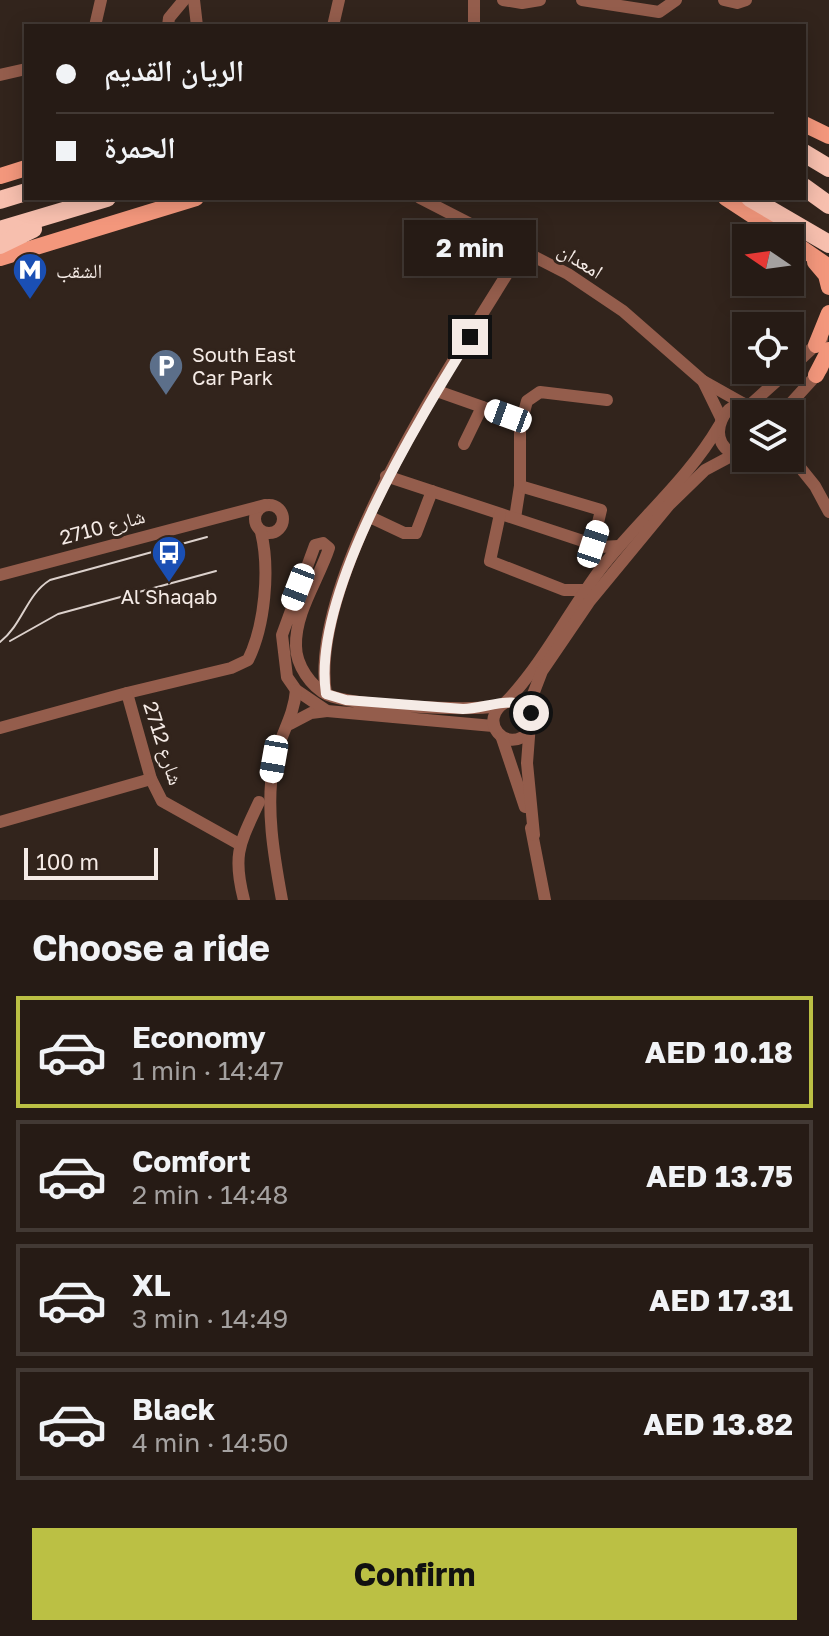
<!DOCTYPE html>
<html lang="en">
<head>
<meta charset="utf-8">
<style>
	body { margin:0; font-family:"Golos Text","Noto Naskh Arabic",sans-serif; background:#322822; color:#f1f3f6; height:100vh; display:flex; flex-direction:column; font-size:30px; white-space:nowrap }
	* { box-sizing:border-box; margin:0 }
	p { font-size:26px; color:#a4a1a0 }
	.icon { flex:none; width:44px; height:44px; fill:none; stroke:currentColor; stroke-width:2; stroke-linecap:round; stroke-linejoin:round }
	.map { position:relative; height:900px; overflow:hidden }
	.drawer { display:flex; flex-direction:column; background:#261b15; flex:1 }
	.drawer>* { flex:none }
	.guide { position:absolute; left:24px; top:24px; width:782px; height:176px; border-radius:0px; box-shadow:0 4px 20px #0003,0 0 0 2px #423934; display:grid; align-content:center; height:176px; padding:0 32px; background:#261b15 }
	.needle { width:52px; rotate:283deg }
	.controls { position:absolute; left:732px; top:224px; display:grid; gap:16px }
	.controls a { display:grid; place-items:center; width:72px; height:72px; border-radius:0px; background:#261b15; box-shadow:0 4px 20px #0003,0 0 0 2px #423934; font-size:40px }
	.scale { position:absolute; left:24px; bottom:20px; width:134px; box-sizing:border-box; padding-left:8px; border:4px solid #f5ebe6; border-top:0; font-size:22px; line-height:28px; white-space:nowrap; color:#f5ebe6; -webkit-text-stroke:6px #32241c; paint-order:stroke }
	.end { position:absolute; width:36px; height:36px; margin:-18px; border:10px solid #f5ebe6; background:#111; box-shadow:0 0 0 4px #111 }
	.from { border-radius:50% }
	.bubble { position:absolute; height:56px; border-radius:0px; background:#261b15; box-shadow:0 4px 20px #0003,0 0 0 2px #423934; font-size:26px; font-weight:700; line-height:56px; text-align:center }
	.car { position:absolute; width:24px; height:48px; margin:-24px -12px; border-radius:10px; box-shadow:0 0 6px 2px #0007; background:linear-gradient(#fff 24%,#345 0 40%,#fff 0 76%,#345 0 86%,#fff 0) }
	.guide b { display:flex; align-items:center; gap:28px; height:76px; font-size:30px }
	.guide b+b { border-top:2px solid #423934 }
	.guide i { width:20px; height:20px; background:#f1f3f6 }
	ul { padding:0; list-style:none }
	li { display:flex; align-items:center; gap:24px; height:112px; margin:0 16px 12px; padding:0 16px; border:4px solid #423934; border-radius:0px }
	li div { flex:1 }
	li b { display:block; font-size:30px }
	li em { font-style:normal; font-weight:700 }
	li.current { border-color:#bbc044 }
	li>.icon { width:72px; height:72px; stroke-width:1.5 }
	h2 { padding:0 32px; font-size:36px; line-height:96px }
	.button { display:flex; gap:16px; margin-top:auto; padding:16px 32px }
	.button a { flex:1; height:92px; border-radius:0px; background:#bbc044; color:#111; font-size:32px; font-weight:700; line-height:92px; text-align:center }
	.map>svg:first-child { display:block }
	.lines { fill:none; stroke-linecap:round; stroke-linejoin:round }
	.minor { stroke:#945d4c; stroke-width:12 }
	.major { stroke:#f3977c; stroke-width:16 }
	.highway { stroke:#f7bfae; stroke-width:18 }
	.tram { stroke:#dcd1cc; stroke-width:2 }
	.route { stroke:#f5ebe6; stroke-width:10 }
	.labels { text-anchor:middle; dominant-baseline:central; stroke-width:6; stroke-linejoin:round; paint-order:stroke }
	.street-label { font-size:20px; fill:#f5ebe6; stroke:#32241c }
	.poi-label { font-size:20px; fill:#f5ebe6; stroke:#32241c; text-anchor:start }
</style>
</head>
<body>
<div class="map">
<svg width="829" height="900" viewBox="0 0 829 900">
	<rect width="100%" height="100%" fill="#32241c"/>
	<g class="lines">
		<g class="minor">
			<path d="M 194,0 L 197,26"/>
			<path d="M 503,0 L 522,3 L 540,0"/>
			<path d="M 582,0 L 659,12 L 676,0"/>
			<path d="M 724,0 L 737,3 L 746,0"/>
			<path d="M 95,26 L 101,0"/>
			<path d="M 168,26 L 169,18 L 184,0"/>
			<path d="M 333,26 L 339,0"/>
			<path d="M 474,26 L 474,0"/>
			<path d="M 0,75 L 26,69"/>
			<path d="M 420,198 L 568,274 L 623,311 L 703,381 L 744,404"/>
			<path d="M 790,369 L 822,339"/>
			<path d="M 703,381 L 721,418"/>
			<path d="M 437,391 L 508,416 L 520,427 L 520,486 L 515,518"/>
			<path d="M 750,405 L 789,370"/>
			<path d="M 781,414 L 822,369"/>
			<path d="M 520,427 L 527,401 L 540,392 L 607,400"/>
			<path d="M 464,444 L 482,407"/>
			<path d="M 790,455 L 815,486 L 829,512"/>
			<path d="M 746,456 C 694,453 727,377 764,414"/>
			<path d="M 771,458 L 799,467"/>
			<path d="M 386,476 L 601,547 L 619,546"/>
			<path d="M 520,486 L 601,510 L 593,544"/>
			<circle cx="269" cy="519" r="14"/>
			<path d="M 500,514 L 490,561 L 564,590 L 585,590"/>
			<path d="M 370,517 L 404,533 L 416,533 L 432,491"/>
			<path d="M 0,575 L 265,505"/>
			<path d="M 127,693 L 231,668 L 248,660 C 265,626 270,569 261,532"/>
			<path d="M 326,694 C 307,574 461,351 523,248"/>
			<path d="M 506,702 C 544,662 569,611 602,567 C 640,519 688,479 719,426"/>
			<path d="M 290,724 L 311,713 L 327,711"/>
			<path d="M 493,726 L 327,711 L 296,690 L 287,677 L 282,635 L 315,545 L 323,543 L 329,548 C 319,579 295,612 296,646 C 296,665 311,687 328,695 C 353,706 469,711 498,706"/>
			<path d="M 0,728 L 127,693 L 151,779 L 162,801 L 239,844"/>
			<path d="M 530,731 C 506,757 476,719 506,702 L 521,702 L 531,713"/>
			<path d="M 502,738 L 525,807"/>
			<path d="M 0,822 L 151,779"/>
			<path d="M 531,828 L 545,900"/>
			<path d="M 534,835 L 527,763 L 532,697 L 542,671 L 589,602 L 669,505 L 705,470 L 735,454"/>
			<path d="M 244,900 C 232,854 240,843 259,802"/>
			<path d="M 282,900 C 274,857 265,805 274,762 C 279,736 294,718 296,690"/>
		</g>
		<g class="major">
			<path d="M 804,124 L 829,136"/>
			<path d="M 0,176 L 26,168"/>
			<path d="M 726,198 L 787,238"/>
			<path d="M 790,240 L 829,267"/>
			<path d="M 0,258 L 196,198"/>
			<path d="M 815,262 L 826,275 L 829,287"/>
			<path d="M 816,345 L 829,313"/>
			<path d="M 816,375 L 829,350"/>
		</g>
		<g class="highway">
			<path d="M 804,153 L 829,168"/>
			<path d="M 804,187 L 829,205"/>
			<path d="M 750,198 L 829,244"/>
			<path d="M 0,200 L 26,192"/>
			<path d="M 0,230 L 107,198"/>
			<path d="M 0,245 L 33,229"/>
		</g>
		<g class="tram">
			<path d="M 10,641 L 58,614 L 216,571"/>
			<path d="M 0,642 C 23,624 26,595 50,580 L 207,537"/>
		</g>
	</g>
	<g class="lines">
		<path class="route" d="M 470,337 C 418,421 311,594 326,694 L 346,700 L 463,709 C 486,709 518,692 531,713"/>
	</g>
	<defs>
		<symbol id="metro-pin" viewBox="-11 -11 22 30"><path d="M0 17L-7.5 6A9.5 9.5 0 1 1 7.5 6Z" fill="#1a4fb4" stroke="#32241c"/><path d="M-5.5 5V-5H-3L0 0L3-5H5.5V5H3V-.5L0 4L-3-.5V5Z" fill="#fff"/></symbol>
		<symbol id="parking-pin" viewBox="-11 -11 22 30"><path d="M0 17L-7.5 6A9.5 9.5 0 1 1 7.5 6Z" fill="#5c6f8a" stroke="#32241c"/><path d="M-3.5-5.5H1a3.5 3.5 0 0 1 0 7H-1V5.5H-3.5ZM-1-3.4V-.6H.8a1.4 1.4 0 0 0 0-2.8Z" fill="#fff"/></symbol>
		<symbol id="bus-pin" viewBox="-11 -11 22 30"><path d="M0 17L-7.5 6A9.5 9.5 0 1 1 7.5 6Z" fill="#1a4fb4" stroke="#32241c"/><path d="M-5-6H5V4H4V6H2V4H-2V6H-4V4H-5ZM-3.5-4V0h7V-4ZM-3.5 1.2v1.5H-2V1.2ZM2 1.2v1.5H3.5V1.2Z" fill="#fff"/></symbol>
	</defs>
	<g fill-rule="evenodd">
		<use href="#metro-pin" x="10" y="250" width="40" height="54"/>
		<use href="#parking-pin" x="146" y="346" width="40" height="54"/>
		<use href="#bus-pin" x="149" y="533" width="40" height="54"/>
	</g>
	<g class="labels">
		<g class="street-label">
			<text transform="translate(581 260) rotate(32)">امعدان</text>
			<text transform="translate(102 526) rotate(-15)">شارع 2710</text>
			<text transform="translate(164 743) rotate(72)">شارع 2712</text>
		</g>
		<g class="poi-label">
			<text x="56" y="270">الشقب</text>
			<text x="192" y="354">South East<tspan x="192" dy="23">Car Park</tspan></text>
			<text x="169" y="596" text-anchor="middle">Al Shaqab</text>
		</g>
	</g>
</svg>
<div class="controls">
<a><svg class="needle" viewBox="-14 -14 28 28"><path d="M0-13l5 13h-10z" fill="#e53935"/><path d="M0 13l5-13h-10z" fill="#a4a1a0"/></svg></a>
<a><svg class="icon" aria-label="locate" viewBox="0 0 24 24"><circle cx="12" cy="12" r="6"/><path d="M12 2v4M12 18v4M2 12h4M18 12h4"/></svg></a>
<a><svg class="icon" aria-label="layers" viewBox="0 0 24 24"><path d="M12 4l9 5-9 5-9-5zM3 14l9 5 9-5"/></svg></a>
</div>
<div class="scale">100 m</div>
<i class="end from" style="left:531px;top:713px"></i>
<i class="end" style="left:470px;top:337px"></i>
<div class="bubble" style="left:404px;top:220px;width:132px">2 min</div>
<i class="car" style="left:508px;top:416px;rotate:290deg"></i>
<i class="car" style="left:593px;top:544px;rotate:18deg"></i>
<i class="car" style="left:298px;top:587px;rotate:201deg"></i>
<i class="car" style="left:274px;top:759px;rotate:190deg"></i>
<div class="guide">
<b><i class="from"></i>الريان القديم</b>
<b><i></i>الحمرة</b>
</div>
</div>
<section class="drawer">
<h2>Choose a ride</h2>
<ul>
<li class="current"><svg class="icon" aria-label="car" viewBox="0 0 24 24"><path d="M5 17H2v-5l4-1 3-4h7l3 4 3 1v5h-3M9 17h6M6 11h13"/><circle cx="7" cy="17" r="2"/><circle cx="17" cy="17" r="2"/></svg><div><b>Economy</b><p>1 min · 14:47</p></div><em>AED 10.18</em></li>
<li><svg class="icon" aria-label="car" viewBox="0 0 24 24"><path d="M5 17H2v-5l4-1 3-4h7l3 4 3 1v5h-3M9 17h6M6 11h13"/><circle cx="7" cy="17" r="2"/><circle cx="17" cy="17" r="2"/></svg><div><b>Comfort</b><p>2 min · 14:48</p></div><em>AED 13.75</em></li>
<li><svg class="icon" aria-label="car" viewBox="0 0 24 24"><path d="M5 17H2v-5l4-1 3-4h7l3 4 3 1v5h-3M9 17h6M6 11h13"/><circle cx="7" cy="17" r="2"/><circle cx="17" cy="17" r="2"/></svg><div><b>XL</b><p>3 min · 14:49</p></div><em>AED 17.31</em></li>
<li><svg class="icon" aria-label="car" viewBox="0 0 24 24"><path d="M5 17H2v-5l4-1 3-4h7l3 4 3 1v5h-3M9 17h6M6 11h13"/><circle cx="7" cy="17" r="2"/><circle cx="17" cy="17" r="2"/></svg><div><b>Black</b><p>4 min · 14:50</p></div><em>AED 13.82</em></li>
</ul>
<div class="button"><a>Confirm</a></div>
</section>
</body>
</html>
